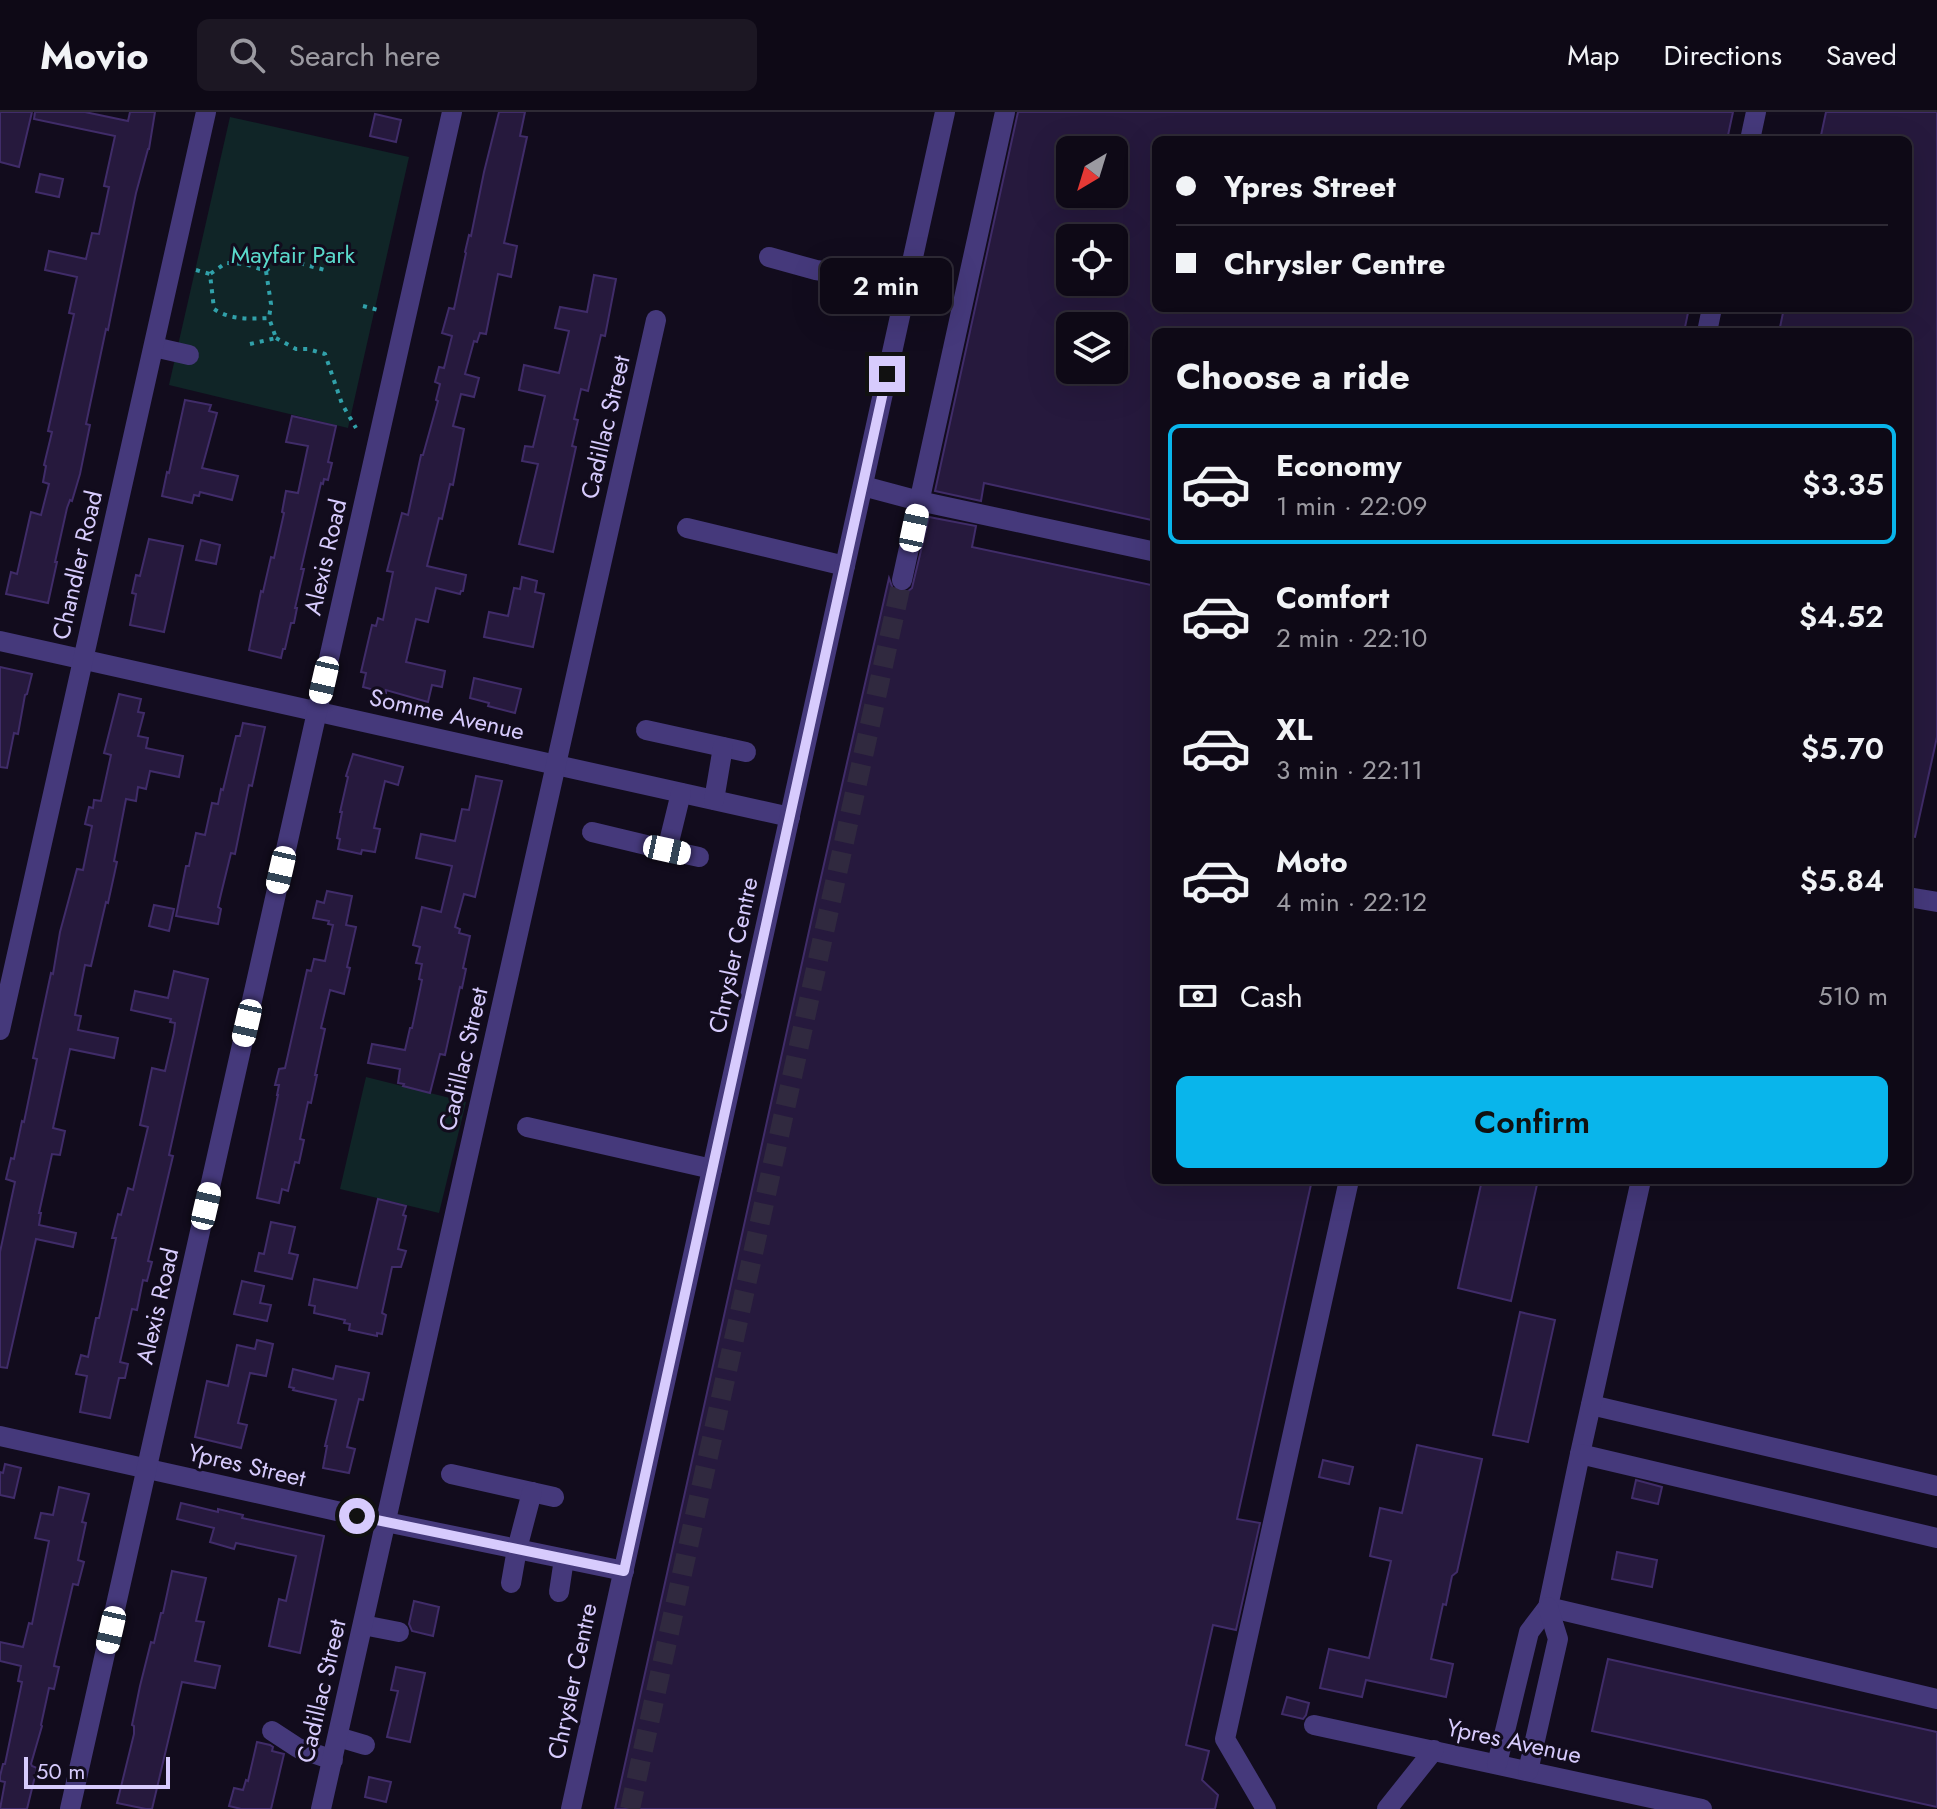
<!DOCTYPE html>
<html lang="en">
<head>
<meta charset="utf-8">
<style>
	body { margin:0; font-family:Jost,sans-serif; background:#1c1723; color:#f1f3f6; height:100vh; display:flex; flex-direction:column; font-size:30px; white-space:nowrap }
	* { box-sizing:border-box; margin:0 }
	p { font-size:26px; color:#9b9aa1 }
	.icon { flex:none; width:44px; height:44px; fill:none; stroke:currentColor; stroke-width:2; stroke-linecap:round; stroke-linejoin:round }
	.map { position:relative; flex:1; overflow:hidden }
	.sheet { position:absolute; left:1152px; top:216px; width:760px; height:856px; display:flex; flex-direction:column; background:#0e0916; border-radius:12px; box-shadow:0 8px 32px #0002,0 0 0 2px #2e2a35 }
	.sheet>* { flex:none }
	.hud { position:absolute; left:1152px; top:24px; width:760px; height:176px; border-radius:12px; box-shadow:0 8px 32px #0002,0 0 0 2px #2e2a35; display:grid; align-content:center; height:176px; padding:0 24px; background:#0e0916 }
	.needle { width:52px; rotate:218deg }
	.buttons { position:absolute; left:1056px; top:24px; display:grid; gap:16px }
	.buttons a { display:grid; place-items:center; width:72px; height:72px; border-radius:12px; background:#0e0916; box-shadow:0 8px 32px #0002,0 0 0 2px #2e2a35; font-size:40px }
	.scale { position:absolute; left:24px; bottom:20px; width:146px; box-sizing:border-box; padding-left:8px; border:4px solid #d7cbfd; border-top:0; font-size:22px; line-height:28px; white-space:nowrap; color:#d7cbfd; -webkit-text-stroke:6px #120c1d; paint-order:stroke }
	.end { position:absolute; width:36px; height:36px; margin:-18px; border:10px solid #d7cbfd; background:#111; box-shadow:0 0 0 4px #111 }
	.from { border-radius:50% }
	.bubble { position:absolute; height:56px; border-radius:12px; background:#0e0916; box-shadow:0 8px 32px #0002,0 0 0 2px #2e2a35; font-size:26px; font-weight:600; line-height:56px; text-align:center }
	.car { position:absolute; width:24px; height:48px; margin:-24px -12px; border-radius:10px; box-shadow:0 0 6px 2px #0007; background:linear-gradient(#fff 24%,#345 0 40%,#fff 0 76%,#345 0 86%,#fff 0) }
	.hud b { display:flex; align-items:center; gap:28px; height:76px; font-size:30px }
	.hud b+b { border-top:2px solid #2e2a35 }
	.hud i { width:20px; height:20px; background:#f1f3f6 }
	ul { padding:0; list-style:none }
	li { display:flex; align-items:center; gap:24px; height:120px; margin:0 16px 12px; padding:0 8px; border:4px solid transparent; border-radius:12px }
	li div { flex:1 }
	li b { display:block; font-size:30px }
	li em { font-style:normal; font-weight:600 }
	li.selected { border-color:#09b5eb }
	li>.icon { width:72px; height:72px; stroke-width:1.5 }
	h2 { padding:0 24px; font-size:36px; line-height:96px }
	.pay { display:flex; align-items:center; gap:20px; height:88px; padding:0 24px; font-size:30px }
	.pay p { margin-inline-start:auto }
	.action { display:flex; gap:16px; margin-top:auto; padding:16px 24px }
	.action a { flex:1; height:92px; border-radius:12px; background:#09b5eb; color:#111; font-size:32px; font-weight:600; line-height:92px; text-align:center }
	header { display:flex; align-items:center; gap:48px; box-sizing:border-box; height:112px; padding:0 40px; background:#0e0916; border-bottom:2px solid #2e2a35 }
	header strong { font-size:38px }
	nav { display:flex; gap:44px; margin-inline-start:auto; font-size:28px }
	.search { width:560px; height:72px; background:#1c1723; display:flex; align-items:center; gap:20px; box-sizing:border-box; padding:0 28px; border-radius:12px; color:#9b9aa1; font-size:30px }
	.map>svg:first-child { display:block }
	.green { fill:#102527 }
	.building { fill:#26193d; stroke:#402c69; stroke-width:2; fill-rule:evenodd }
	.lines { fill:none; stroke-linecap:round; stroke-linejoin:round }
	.minor-tunnel { stroke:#30293f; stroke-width:20; stroke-dasharray:20 10; stroke-linecap:butt }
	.path { stroke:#31a1aa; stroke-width:4; stroke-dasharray:4 6; stroke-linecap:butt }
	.minor { stroke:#45397b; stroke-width:20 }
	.route { stroke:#d7cbfd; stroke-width:10 }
	.labels { text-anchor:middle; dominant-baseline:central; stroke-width:6; stroke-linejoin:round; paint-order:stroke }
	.park-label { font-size:24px; fill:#5ad9cb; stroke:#120c1d }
	.street-label { font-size:24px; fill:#d7cbfd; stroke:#120c1d }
</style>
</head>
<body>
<header>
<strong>Movio</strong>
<div class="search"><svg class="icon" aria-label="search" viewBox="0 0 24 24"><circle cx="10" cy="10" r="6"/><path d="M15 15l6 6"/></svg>Search here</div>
<nav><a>Map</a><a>Directions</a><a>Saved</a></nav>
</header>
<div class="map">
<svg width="1937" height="1697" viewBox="0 0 1937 1697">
	<rect width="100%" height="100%" fill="#120c1d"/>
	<g class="green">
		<path d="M 230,5 L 409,45 L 348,316 L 169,273 Z"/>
		<path d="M 366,965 L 466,990 L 439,1101 L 340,1077 Z"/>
	</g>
	<g class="building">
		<path d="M 0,0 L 32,0 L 19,55 L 0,50 Z"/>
		<path d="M 35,0 L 85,0 L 128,9 L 130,0 L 155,0 L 149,37 L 148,37 L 136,81 L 114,188 L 108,218 L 106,217 L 86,312 L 90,313 L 80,362 L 72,389 L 70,388 L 67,396 L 55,450 L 57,450 L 48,491 L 6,482 L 11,460 L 17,462 L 31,400 L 41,403 L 49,372 L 43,370 L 46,354 L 44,353 L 52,320 L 48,319 L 74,202 L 69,201 L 77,165 L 45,158 L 49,139 L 86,147 L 92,121 L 99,122 L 109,75 L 104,74 L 115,24 L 34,7 Z"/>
		<path d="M 499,0 L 525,0 L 520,24 L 527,25 L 504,131 L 517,134 L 511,165 L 498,162 L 486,222 L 480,221 L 477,230 L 474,229 L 465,262 L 479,266 L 474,285 L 461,282 L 453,314 L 464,317 L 453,373 L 450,372 L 442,407 L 439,406 L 427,454 L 466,463 L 463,479 L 461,479 L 460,482 L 436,476 L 428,510 L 416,507 L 406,550 L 445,559 L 442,575 L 432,573 L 428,590 L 386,578 L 386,581 L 363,575 L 366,561 L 361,560 L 372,513 L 376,514 L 378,506 L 383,508 L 393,460 L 387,459 L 395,428 L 402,401 L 408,403 L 421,343 L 423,343 L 438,289 L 436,288 L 440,272 L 435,270 L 439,255 L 444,256 L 452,224 L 442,221 L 449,196 L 454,197 L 466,141 L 465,140 L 469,123 L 471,124 L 484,60 Z"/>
		<path d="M 1018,0 L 1733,0 L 1727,28 L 1156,28 L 1156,196 L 1689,196 L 1684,220 L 1156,220 L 1156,409 L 984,371 L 981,389 L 935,379 ZM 1070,38 L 1114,38 L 1114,82 L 1070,82 ZM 1070,126 L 1114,126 L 1114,170 L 1070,170 ZM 1070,214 L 1114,214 L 1114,258 L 1070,258 Z"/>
		<path d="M 1826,0 L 1937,0 L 1937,625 L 1915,725 L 1908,724 L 1908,220 L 1779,220 L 1784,196 L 1908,196 L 1908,28 L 1820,28 Z"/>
		<path d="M 375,2 L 401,8 L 396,30 L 370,24 Z"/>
		<path d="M 40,62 L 63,67 L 59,85 L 36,80 Z"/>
		<path d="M 594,163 L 616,167 L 605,224 L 601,223 L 588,279 L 581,277 L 574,307 L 578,308 L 572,334 L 576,335 L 553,440 L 519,432 L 538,352 L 522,349 L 525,334 L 533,335 L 545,284 L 519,278 L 524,253 L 559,261 L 569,219 L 555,216 L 560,195 L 587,200 Z"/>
		<path d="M 185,288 L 211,293 L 209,299 L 217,301 L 202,356 L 238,364 L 232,388 L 200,380 L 199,384 L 194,383 L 192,391 L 162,384 L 167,360 L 169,361 Z"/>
		<path d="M 292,304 L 336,314 L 328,350 L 332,351 L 328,368 L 324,367 L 323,372 L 321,371 L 301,457 L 304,457 L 295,496 L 297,496 L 294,511 L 291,511 L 285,537 L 283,537 L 281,546 L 249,538 L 261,479 L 263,480 L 271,445 L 274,446 L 284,401 L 282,400 L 286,379 L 298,381 L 308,334 L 286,330 Z"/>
		<path d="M 929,405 L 976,414 L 972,435 L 1156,474 L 1156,1068 L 1312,1068 L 1237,1407 L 1260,1411 L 1236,1518 L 1213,1513 L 1186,1633 L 1209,1639 L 1202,1668 L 1218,1683 L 1215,1697 L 615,1697 L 817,783 L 889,466 L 893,477 L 898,480 L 907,480 L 912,476 Z"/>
		<path d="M 149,427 L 183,434 L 164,520 L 130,513 L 136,482 L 132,481 L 136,463 L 140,464 Z"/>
		<path d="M 201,428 L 220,433 L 216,452 L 196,448 Z"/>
		<path d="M 522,465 L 537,469 L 535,480 L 544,482 L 533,535 L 484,525 L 489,500 L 508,504 L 514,476 L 520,477 Z"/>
		<path d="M 0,555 L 32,562 L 27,582 L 25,583 L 18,622 L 14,621 L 7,656 L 0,655 Z"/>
		<path d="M 474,566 L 521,577 L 515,601 L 488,594 L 489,591 L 470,586 Z"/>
		<path d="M 119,582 L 141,587 L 138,600 L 144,601 L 138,624 L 148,626 L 146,636 L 183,644 L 179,665 L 150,659 L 146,677 L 138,675 L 136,689 L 126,687 L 114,749 L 117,750 L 108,791 L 106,790 L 91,854 L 85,853 L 75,903 L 81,904 L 78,918 L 118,926 L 114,946 L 70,937 L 53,1016 L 65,1019 L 60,1043 L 52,1042 L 39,1101 L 41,1101 L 39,1113 L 76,1121 L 73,1135 L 36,1127 L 7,1256 L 0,1255 L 0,1140 L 15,1070 L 6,1067 L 11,1046 L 14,1047 L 22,1009 L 24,1010 L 37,947 L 33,946 L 51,861 L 53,862 L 60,820 L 77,757 L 83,758 L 92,714 L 85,712 L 89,695 L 93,696 L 94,688 L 101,689 L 111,643 L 104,641 Z"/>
		<path d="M 243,611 L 265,615 L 252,674 L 249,673 L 235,742 L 231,741 L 221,782 L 218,795 L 221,797 L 218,812 L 176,804 L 186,754 L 189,754 L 196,721 L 205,723 L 212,691 L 218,692 L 221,677 L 223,678 L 236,624 L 240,624 Z"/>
		<path d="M 353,642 L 403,655 L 398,673 L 385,669 L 374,716 L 380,717 L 375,740 L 362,738 L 361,742 L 338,737 L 340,727 L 337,726 L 342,700 L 340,700 L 348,665 L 346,664 Z"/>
		<path d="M 476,664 L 502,669 L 475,785 L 464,782 L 455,815 L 460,817 L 459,821 L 470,824 L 463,856 L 466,857 L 462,876 L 460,875 L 445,943 L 440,942 L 430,981 L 403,974 L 404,972 L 398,971 L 400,957 L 368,951 L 372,932 L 405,938 L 410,916 L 412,916 L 422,868 L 419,867 L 422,852 L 416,851 L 420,835 L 413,833 L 422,795 L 441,800 L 452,754 L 416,746 L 421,722 L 455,729 L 462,697 L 469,698 Z"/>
		<path d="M 327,779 L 352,784 L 346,813 L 356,815 L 347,855 L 350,856 L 344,882 L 330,878 L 321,916 L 325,917 L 315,963 L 317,963 L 311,991 L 308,990 L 300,1027 L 304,1028 L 299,1051 L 295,1050 L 288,1079 L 282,1077 L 279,1091 L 257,1086 L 278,983 L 277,983 L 279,973 L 275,973 L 279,957 L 285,956 L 307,858 L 311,859 L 314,847 L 325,849 L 333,813 L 328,812 L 329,809 L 313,806 L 317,789 L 324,791 Z"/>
		<path d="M 154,793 L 174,797 L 169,819 L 149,814 Z"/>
		<path d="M 174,859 L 208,867 L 169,1043 L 173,1044 L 148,1149 L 152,1150 L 147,1169 L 143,1168 L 137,1198 L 132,1197 L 120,1250 L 128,1252 L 125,1266 L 119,1266 L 110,1306 L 80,1300 L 87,1264 L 76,1262 L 81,1243 L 88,1245 L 96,1206 L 99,1206 L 116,1126 L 112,1126 L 118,1102 L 121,1103 L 128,1076 L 133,1078 L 148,1015 L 140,1013 L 152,956 L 165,959 L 174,920 L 175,911 L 170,910 L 171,907 L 131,898 L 135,879 L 168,886 Z"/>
		<path d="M 1482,1068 L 1538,1068 L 1511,1189 L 1458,1176 Z"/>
		<path d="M 378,1087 L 406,1094 L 403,1103 L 406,1104 L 398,1137 L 406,1139 L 401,1155 L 392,1155 L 382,1201 L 386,1203 L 382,1222 L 377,1221 L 377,1224 L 349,1218 L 350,1212 L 344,1211 L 345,1208 L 314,1201 L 315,1194 L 309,1193 L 314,1167 L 357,1176 Z"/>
		<path d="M 271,1110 L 295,1115 L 289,1141 L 298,1143 L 292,1167 L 255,1159 L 259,1141 L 264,1142 Z"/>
		<path d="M 242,1169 L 264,1174 L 260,1191 L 271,1193 L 267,1209 L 234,1202 Z"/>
		<path d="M 1520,1200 L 1555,1208 L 1528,1330 L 1493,1323 Z"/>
		<path d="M 257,1228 L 273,1232 L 266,1264 L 250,1261 L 238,1311 L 247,1313 L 241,1336 L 195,1325 L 207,1269 L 228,1274 L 237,1233 L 255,1237 Z"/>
		<path d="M 336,1254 L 369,1261 L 363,1288 L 359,1287 L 347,1335 L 355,1337 L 349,1361 L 323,1356 L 327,1334 L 325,1334 L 336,1288 L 293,1278 L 294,1276 L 289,1275 L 293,1257 L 333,1267 Z"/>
		<path d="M 1417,1333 L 1482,1347 L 1457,1460 L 1452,1464 L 1446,1493 L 1443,1492 L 1431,1547 L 1453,1552 L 1446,1585 L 1366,1568 L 1362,1585 L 1320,1576 L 1329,1537 L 1369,1546 L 1391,1449 L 1370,1444 L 1380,1396 L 1402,1401 Z"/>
		<path d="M 1323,1348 L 1353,1355 L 1349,1372 L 1319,1365 Z"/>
		<path d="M 5,1352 L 21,1356 L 14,1386 L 0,1383 L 0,1360 L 3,1361 Z"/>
		<path d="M 1636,1368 L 1662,1375 L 1658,1392 L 1632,1386 Z"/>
		<path d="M 59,1375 L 89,1382 L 82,1410 L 86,1411 L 78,1448 L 84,1450 L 78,1473 L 73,1472 L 55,1549 L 54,1554 L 59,1555 L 54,1577 L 49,1576 L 41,1613 L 42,1614 L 31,1652 L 32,1654 L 37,1656 L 27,1697 L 0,1697 L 5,1670 L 0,1669 L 0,1664 L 3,1652 L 5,1652 L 22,1570 L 18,1569 L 21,1554 L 0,1549 L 0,1530 L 23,1535 L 29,1511 L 32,1512 L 49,1429 L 35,1426 L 41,1401 L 53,1403 Z"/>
		<path d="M 181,1391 L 218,1400 L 218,1397 L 243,1403 L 242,1406 L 324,1424 L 300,1541 L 269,1534 L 279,1487 L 286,1489 L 296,1444 L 236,1431 L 234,1437 L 210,1430 L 214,1416 L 177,1407 Z"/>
		<path d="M 1617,1440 L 1657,1448 L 1652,1475 L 1612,1467 Z"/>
		<path d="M 172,1459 L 206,1466 L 196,1509 L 204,1510 L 195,1549 L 220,1554 L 215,1576 L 182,1570 L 152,1697 L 146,1697 L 117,1691 L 134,1622 L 134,1614 L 132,1613 L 140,1574 L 151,1530 L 154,1531 L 161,1501 L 163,1501 Z"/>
		<path d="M 414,1489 L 439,1495 L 433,1524 L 412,1519 L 409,1512 Z"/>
		<path d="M 1608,1547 L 1937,1620 L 1937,1695 L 1592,1619 Z"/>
		<path d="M 396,1555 L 425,1561 L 410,1630 L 387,1625 L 398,1579 L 391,1578 Z"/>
		<path d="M 1287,1585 L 1309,1591 L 1306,1603 L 1303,1607 L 1282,1602 Z"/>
		<path d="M 257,1630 L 270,1633 L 273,1635 L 272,1639 L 284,1642 L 271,1697 L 241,1697 L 229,1694 L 234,1676 L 243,1678 L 246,1668 L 248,1669 Z"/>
		<path d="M 369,1665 L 391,1670 L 386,1690 L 365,1685 Z"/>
	</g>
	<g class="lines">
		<path class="minor-tunnel" d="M 630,1697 L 902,468"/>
		<g class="path">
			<path d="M 196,158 L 210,162 L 214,197 C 230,208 250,207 269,206 L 271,192 L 266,159 L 245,152 L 226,151 L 210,162"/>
			<path d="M 266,159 L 280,146 L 325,158"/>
			<path d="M 363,194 L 382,199"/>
			<path d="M 276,226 L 296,237 L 308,237 L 325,242 L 342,292 L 356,316"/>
			<path d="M 250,232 L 276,226 L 269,206"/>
		</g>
		<g class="minor">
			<path d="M 1750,28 L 1756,0"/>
			<path d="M 769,145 L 816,158 L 907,172"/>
			<path d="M 1707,220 L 1712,196"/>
			<path d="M 154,235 L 189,243"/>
			<path d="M 863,374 L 919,389 L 1156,440"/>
			<path d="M 687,416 L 845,454"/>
			<path d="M 902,468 L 1005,0"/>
			<path d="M 0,529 L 790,705"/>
			<path d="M 646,618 L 746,640"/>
			<path d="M 681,681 L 667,738 L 699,745"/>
			<path d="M 714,688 L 723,635"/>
			<path d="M 592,720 L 667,738"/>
			<path d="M 1908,785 L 1937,790"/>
			<path d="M 0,918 L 206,0"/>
			<path d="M 527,1015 L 712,1057"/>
			<path d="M 1591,1293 L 1937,1374"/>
			<path d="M 0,1324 L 386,1410 L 624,1459"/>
			<path d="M 1580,1342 L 1641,1068"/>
			<path d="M 451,1362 L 554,1385"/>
			<path d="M 511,1471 L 517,1437 L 532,1380"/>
			<path d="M 559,1480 L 564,1447"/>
			<path d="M 1548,1495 L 1937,1587"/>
			<path d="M 363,1513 L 399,1520"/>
			<path d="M 1314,1613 L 1702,1697"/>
			<path d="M 272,1619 L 298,1636 L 333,1648"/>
			<path d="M 338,1625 L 365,1633"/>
			<path d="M 1497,1652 L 1529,1520 L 1548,1495 L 1580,1342 L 1937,1426"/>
			<path d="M 1528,1659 L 1558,1527 L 1548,1495"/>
			<path d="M 70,1697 L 452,0"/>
			<path d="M 321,1697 L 656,208"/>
			<path d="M 571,1697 L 945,0"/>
			<path d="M 1266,1697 L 1225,1627 L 1349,1068"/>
			<path d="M 1387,1697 L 1434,1638"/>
		</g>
	</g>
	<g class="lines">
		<path class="route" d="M 357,1404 L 624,1459 L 887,262"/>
	</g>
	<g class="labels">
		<g class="park-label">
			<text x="293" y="142">Mayfair Park</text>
		</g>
		<g class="street-label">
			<text transform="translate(605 315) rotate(-77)">Cadillac Street</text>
			<text transform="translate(325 445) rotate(-77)">Alexis Road</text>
			<text transform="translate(77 453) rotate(-77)">Chandler Road</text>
			<text transform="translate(447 602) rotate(13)">Somme Avenue</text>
			<text transform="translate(733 843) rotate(-78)">Chrysler Centre</text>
			<text transform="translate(463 947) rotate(-77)">Cadillac Street</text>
			<text transform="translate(157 1194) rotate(-77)">Alexis Road</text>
			<text transform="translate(247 1353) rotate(13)">Ypres Street</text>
			<text transform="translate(572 1569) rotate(-78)">Chrysler Centre</text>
			<text transform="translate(321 1579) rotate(-77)">Cadillac Street</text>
			<text transform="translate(1514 1629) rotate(12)">Ypres Avenue</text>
		</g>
	</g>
</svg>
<div class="buttons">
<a><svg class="needle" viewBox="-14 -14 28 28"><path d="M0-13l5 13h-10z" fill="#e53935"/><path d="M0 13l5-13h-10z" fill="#9b9aa1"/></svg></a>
<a><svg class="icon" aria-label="locate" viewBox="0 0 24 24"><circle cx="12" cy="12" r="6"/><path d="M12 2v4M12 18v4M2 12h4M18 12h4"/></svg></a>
<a><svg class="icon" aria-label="layers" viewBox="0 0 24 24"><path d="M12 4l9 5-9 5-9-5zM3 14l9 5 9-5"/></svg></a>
</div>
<div class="scale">50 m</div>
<i class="end from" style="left:357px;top:1404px"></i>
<i class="end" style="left:887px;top:262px"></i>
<div class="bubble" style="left:820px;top:146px;width:132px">2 min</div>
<i class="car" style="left:914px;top:416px;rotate:12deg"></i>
<i class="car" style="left:324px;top:568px;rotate:193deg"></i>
<i class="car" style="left:667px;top:738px;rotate:102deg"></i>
<i class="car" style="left:281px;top:758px;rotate:193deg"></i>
<i class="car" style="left:247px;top:911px;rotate:193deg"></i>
<i class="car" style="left:206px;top:1094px;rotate:13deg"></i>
<i class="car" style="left:111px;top:1518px;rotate:193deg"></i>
<div class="hud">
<b><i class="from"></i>Ypres Street</b>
<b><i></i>Chrysler Centre</b>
</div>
<section class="sheet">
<h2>Choose a ride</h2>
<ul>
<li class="selected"><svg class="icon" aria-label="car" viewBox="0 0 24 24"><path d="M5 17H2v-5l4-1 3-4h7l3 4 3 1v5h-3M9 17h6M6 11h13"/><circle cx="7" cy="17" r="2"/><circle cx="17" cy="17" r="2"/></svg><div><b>Economy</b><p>1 min · 22:09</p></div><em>$3.35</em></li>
<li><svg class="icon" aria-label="car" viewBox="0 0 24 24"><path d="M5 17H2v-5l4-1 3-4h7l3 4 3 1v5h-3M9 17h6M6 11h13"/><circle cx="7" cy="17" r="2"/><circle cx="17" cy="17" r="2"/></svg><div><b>Comfort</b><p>2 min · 22:10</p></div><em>$4.52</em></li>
<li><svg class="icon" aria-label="car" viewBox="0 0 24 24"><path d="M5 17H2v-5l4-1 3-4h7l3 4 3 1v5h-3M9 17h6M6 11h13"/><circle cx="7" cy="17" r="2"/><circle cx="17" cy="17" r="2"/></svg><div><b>XL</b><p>3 min · 22:11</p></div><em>$5.70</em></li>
<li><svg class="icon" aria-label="car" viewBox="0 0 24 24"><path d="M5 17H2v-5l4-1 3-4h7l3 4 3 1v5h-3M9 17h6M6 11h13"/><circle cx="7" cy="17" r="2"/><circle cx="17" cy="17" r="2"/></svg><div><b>Moto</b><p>4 min · 22:12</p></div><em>$5.84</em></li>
</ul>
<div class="pay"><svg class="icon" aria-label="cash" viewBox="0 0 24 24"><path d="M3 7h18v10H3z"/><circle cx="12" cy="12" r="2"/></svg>Cash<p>510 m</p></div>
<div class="action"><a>Confirm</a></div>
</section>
</div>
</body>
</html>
